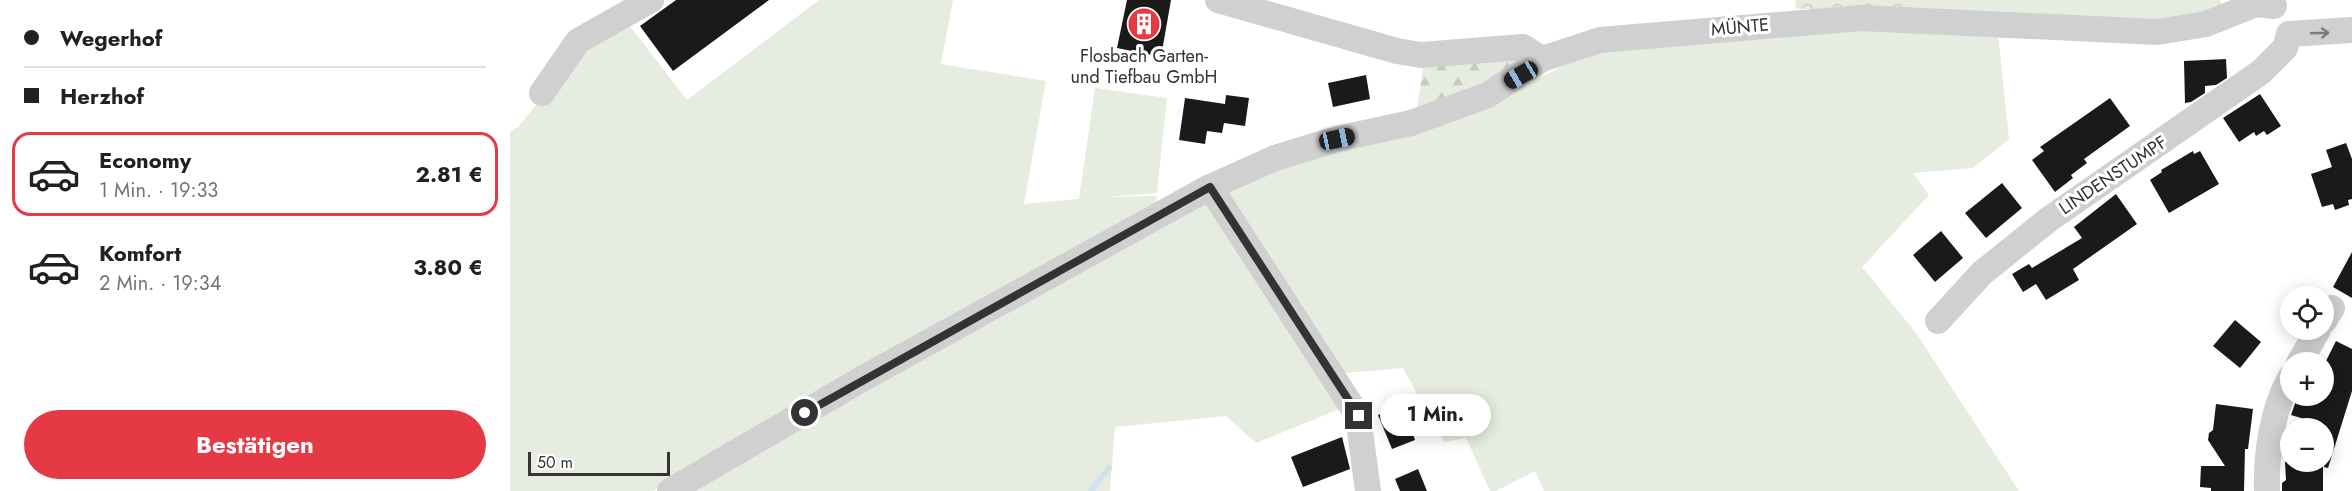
<!DOCTYPE html>
<html lang="de">
<head>
<meta charset="utf-8">
<style>
	body { margin:0; font-family:Jost,sans-serif; background:#f2f2f2; color:#202124; height:100vh; display:flex; flex-direction:column; font-size:22px; white-space:nowrap }
	* { box-sizing:border-box; margin:0 }
	p { font-size:20px; color:#757577 }
	.icon { flex:none; width:33px; height:33px; fill:none; stroke:currentColor; stroke-width:2; stroke-linecap:round; stroke-linejoin:round }
	.map { position:relative; flex:1; overflow:hidden }
	.details { display:flex; flex-direction:column; background:#fff; width:510px }
	.details>* { flex:none }
	.guide { display:grid; align-content:center; height:132px; padding:0 24px; background:#fff }
	.controls { position:absolute; left:1770px; top:286px; display:grid; gap:12px }
	.controls a { display:grid; place-items:center; width:54px; height:54px; border-radius:50%; background:#fff; box-shadow:0 3px 15px #0003; font-size:30px }
	.scale { position:absolute; left:18px; bottom:15px; width:142px; box-sizing:border-box; padding-left:6px; border:3px solid #333; border-top:0; font-size:16px; line-height:21px; white-space:nowrap; color:#333; -webkit-text-stroke:4px #fff; paint-order:stroke }
	.end { position:absolute; width:27px; height:27px; margin:-14px; border:8px solid #333; background:#fff; box-shadow:0 0 0 3px #fff }
	.from { border-radius:50% }
	.bubble { position:absolute; height:42px; border-radius:21px; background:#fff; box-shadow:0 3px 15px #0003; font-size:20px; font-weight:700; line-height:42px; text-align:center }
	.car { position:absolute; width:18px; height:36px; margin:-18px -9px; border-radius:8px; box-shadow:0 0 4px 2px #0007; background:linear-gradient(#222 24%,#8ab4d8 0 40%,#222 0 76%,#8ab4d8 0 86%,#222 0) }
	.guide b { display:flex; align-items:center; gap:21px; height:57px; font-size:22px }
	.guide b+b { border-top:2px solid #e0e0e0 }
	.guide i { width:15px; height:15px; background:#202124 }
	ul { padding:0; list-style:none }
	li { display:flex; align-items:center; gap:18px; height:84px; margin:0 12px 9px; padding:0 12px; border:3px solid transparent; border-radius:18px }
	li div { flex:1 }
	li b { display:block; font-size:22px }
	li em { font-style:normal; font-weight:700 }
	li.current { border-color:#e63946 }
	li>.icon { width:54px; height:54px; stroke-width:1.5 }
	.action { display:flex; gap:12px; margin-top:auto; padding:12px 24px }
	.action a { flex:1; height:69px; border-radius:36px; background:#e63946; color:#fff; font-size:24px; font-weight:700; line-height:69px; text-align:center }
	main { display:flex; flex:1; min-height:0 }
	.map>svg:first-child { display:block }
	.grass { fill:#e6ecdf }
	.forest { fill:url(#forest-firs) }
	.park { fill:url(#park-crowns) }
	.lines { fill:none; stroke-linecap:round; stroke-linejoin:round }
	.stream { stroke:#cfe2ee; stroke-width:6 }
	.building { fill:#1a1a1a }
	.minor { stroke:#d0d0d0; stroke-width:26 }
	.oneway { stroke:#7a7a7a }
	.route { stroke:#333; stroke-width:8 }
	.labels { text-anchor:middle; dominant-baseline:central; stroke-width:6; stroke-linejoin:round; paint-order:stroke }
	.street-label { font-size:18px; fill:#333; stroke:#fff }
	.poi-label { font-size:18px; fill:#333; stroke:#fff }
</style>
</head>
<body>
<main>
<section class="details">
<div class="guide">
<b><i class="from"></i>Wegerhof</b>
<b><i></i>Herzhof</b>
</div>
<ul>
<li class="current"><svg class="icon" aria-label="car" viewBox="0 0 24 24"><path d="M5 17H2v-5l4-1 3-4h7l3 4 3 1v5h-3M9 17h6M6 11h13"/><circle cx="7" cy="17" r="2"/><circle cx="17" cy="17" r="2"/></svg><div><b>Economy</b><p>1 Min. · 19:33</p></div><em>2.81 €</em></li>
<li><svg class="icon" aria-label="car" viewBox="0 0 24 24"><path d="M5 17H2v-5l4-1 3-4h7l3 4 3 1v5h-3M9 17h6M6 11h13"/><circle cx="7" cy="17" r="2"/><circle cx="17" cy="17" r="2"/></svg><div><b>Komfort</b><p>2 Min. · 19:34</p></div><em>3.80 €</em></li>
</ul>
<div class="action"><a>Bestätigen</a></div>
</section>
<div class="map">
<svg width="1842" height="491" viewBox="0 0 1842 491">
	<defs>
		<pattern id="forest-firs" width="22" height="20" patternUnits="userSpaceOnUse" patternTransform="scale(1.5)"><rect width="22" height="20" fill="#e6ecdf"/><path d="M5 1l3.5 6h-7zM16 11l3.5 6h-7z" fill="#c6cbc0"/></pattern>
		<pattern id="park-crowns" width="20" height="18" patternUnits="userSpaceOnUse" patternTransform="scale(1.5)"><rect width="20" height="18" fill="#e6ecdf"/><path d="M2 6a3 3 0 1 1 6 0M12 15a3 3 0 1 1 6 0" fill="none" stroke="#c6cbc0"/></pattern>
	</defs>
	<rect width="100%" height="100%" fill="#fff"/>
	<g class="grass">
		<path d="M 309,0 L 443,0 L 431,64 L 536,81 L 514,204 L 569,199 L 585,88 L 657,98 L 647,193 L 596,197 L 647,196 L 646,210 L 330,382 L 143,491 L 0,491 L 0,132 L 8,127 L 75,46 L 115,20 L 177,100 Z"/>
		<path d="M 1398,0 L 1710,0 L 1714,9 L 1684,19 L 1606,20 L 1396,8 Z"/>
		<path d="M 1305,28 L 1488,34 L 1499,139 L 1463,168 L 1403,173 L 1419,195 L 1352,267 L 1406,333 L 1509,491 L 1034,491 L 1025,471 L 986,491 L 980,491 L 956,438 L 934,442 L 893,368 L 835,373 L 845,403 L 746,443 L 716,416 L 605,427 L 600,491 L 180,491 L 327,404 L 689,204 L 797,156 L 998,94 L 1070,57 L 1087,52 Z"/>
	</g>
	<path class="forest" d="M 1004,52 L 1011,64 L 989,80 L 906,114 L 914,63 Z"/>
	<path class="park" d="M 1285,0 L 1398,0 L 1396,8 L 1286,9 Z"/>
	<g class="lines">
		<path class="stream" d="M 581,491 L 599,468"/>
	</g>
	<g class="building">
		<path d="M 166,0 L 259,0 L 163,71 L 130,26 Z"/>
		<path d="M 617,0 L 661,0 L 651,57 L 607,48 Z"/>
		<path d="M 1716,59 L 1717,78 L 1706,85 L 1695,86 L 1695,93 L 1681,102 L 1675,103 L 1674,61 Z"/>
		<path d="M 856,75 L 860,99 L 823,107 L 818,83 Z"/>
		<path d="M 1750,94 L 1771,126 L 1757,135 L 1754,131 L 1746,136 L 1744,132 L 1729,142 L 1713,118 Z"/>
		<path d="M 716,95 L 739,98 L 735,126 L 714,123 L 712,133 L 697,131 L 695,144 L 669,140 L 675,98 L 715,104 Z"/>
		<path d="M 1600,98 L 1620,126 L 1574,159 L 1577,163 L 1561,175 L 1563,178 L 1545,192 L 1522,160 L 1534,151 L 1530,147 Z"/>
		<path d="M 1836,143 L 1842,159 L 1842,199 L 1838,200 L 1839,205 L 1825,210 L 1823,204 L 1812,207 L 1801,174 L 1822,167 L 1816,150 Z"/>
		<path d="M 1683,151 L 1684,154 L 1690,151 L 1709,184 L 1659,213 L 1640,180 L 1652,172 L 1651,170 Z"/>
		<path d="M 1492,183 L 1512,208 L 1476,238 L 1455,213 Z"/>
		<path d="M 1606,194 L 1627,224 L 1563,269 L 1569,280 L 1536,300 L 1526,284 L 1513,292 L 1502,274 L 1519,264 L 1522,268 L 1572,238 L 1564,227 Z"/>
		<path d="M 1431,231 L 1453,258 L 1425,282 L 1403,255 Z"/>
		<path d="M 1842,252 L 1842,298 L 1823,287 Z"/>
		<path d="M 1725,320 L 1751,342 L 1730,368 L 1703,346 Z"/>
		<path d="M 1826,341 L 1842,349 L 1842,391 L 1818,468 L 1814,467 L 1814,425 L 1781,415 L 1787,398 L 1800,402 L 1802,396 L 1814,396 L 1814,365 Z"/>
		<path d="M 1706,404 L 1743,409 L 1738,449 L 1735,449 L 1734,491 L 1701,491 L 1701,488 L 1690,487 L 1691,466 L 1715,466 L 1698,440 L 1699,433 L 1703,430 Z"/>
		<path d="M 893,405 L 905,440 L 882,449 L 868,415 Z"/>
		<path d="M 832,437 L 840,469 L 793,487 L 781,457 Z"/>
		<path d="M 1775,462 L 1813,462 L 1813,491 L 1772,491 L 1772,483 L 1776,480 Z"/>
		<path d="M 908,469 L 917,491 L 890,491 L 885,479 Z"/>
	</g>
	<g class="lines">
		<g class="minor">
			<path d="M 708,0 L 887,51 L 911,55 L 1013,47 L 1032,59"/>
			<path d="M 1779,34 L 1842,30"/>
			<path d="M 32,93 L 68,41 L 141,0"/>
			<path d="M 700,187 L 848,416 L 858,491"/>
			<path d="M 1428,321 L 1472,273 L 1538,220 L 1751,72 L 1775,48 L 1779,34"/>
			<path d="M 1814,321 L 1822,308"/>
			<path d="M 1789,363 L 1808,330"/>
			<path d="M 160,491 L 352,379 L 700,187 L 765,158 L 827,139 L 901,123 L 978,95 L 1032,59 L 1090,40 L 1351,18 L 1648,32 L 1696,24 L 1746,4 L 1764,6"/>
			<path d="M 1757,491 C 1756,454 1762,410 1780,378"/>
		</g>
	</g>
	<defs><path id="oneway-shaft" d="M-6 0H5M1.5-3L5.5 0L1.5 3" fill="none" stroke-width="1.6" stroke-linecap="round" stroke-linejoin="round" transform="scale(1.5)"/></defs>
	<use class="oneway" href="#oneway-shaft" transform="translate(1810 33) rotate(-2)"/>
	<g class="lines">
		<path class="route" d="M 295,413 L 700,187 L 849,416"/>
	</g>
	<defs>
		<symbol id="building-disc" viewBox="-11 -11 22 22"><circle r="9.5" fill="#e63946" stroke="#fff"/><path d="M-4-6H4V6H1V3H-1V6H-4ZM-2.5-4.3h1.7v1.8h-1.7ZM.8-4.3h1.7v1.8H.8ZM-2.5-1h1.7V.8h-1.7ZM.8-1h1.7V.8H.8Z" fill="#fff"/></symbol>
	</defs>
	<g fill-rule="evenodd">
		<use href="#building-disc" x="615" y="5" width="38" height="38"/>
	</g>
	<g class="labels">
		<g class="street-label">
			<text transform="translate(1230 27) rotate(-5)">MÜNTE</text>
			<text transform="translate(1603 175) rotate(-34)">LINDENSTUMPF</text>
		</g>
		<g class="poi-label">
			<text x="634" y="56">Flosbach Garten-<tspan x="634" dy="21">und Tiefbau GmbH</tspan></text>
		</g>
	</g>
</svg>
<div class="controls">
<a><svg class="icon" aria-label="locate" viewBox="0 0 24 24"><circle cx="12" cy="12" r="6"/><path d="M12 2v4M12 18v4M2 12h4M18 12h4"/></svg></a>
<a>+</a>
<a>−</a>
</div>
<div class="scale">50 m</div>
<i class="end from" style="left:295px;top:413px"></i>
<i class="end" style="left:849px;top:416px"></i>
<div class="bubble" style="left:870px;top:394px;width:111px">1 Min.</div>
<i class="car" style="left:1011px;top:75px;rotate:240deg"></i>
<i class="car" style="left:827px;top:139px;rotate:78deg"></i>
</div>
</main>
</body>
</html>
